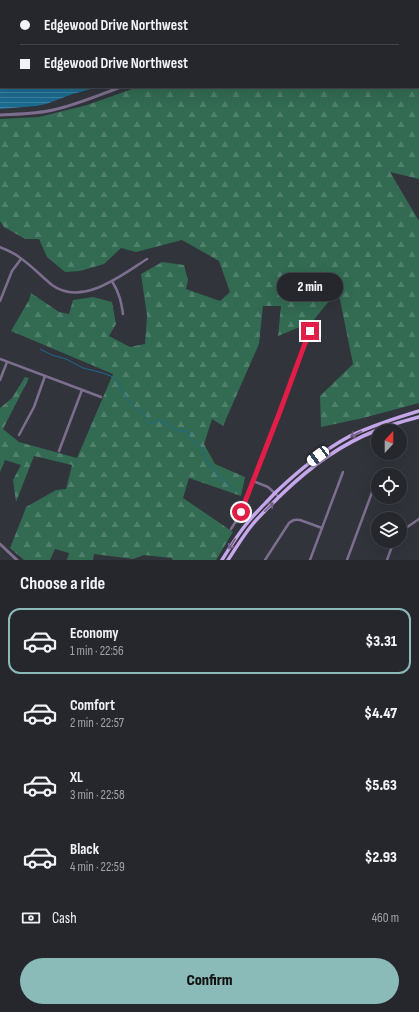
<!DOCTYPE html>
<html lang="en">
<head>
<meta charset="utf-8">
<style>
	body { margin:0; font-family:"Sofia Sans Condensed",sans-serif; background:#313338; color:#f1f3f6; height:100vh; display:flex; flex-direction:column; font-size:15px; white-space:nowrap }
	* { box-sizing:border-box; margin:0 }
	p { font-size:13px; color:#a3a5a9 }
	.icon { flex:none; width:22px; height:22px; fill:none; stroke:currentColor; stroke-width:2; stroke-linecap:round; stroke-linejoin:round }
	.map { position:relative; height:560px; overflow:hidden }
	.sheet { display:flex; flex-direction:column; background:#25272c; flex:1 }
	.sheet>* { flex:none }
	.banner { position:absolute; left:0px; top:0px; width:419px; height:88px; box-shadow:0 4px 16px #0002,0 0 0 1px #424448; display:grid; align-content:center; height:88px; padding:0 20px; background:#25272c }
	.needle { width:26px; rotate:21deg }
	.buttons { position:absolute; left:371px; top:424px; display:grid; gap:8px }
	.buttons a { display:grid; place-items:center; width:36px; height:36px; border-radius:50%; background:#25272c; box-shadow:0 4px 16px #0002,0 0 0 1px #424448; font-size:20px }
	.end { position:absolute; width:18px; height:18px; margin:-9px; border:5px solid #e11d48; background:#fff; box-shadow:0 0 0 2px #fff }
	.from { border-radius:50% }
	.bubble { position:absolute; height:28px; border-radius:14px; background:#25272c; box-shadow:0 4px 16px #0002,0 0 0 1px #424448; font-size:13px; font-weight:800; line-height:28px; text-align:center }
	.car { position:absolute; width:12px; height:24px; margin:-12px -6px; border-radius:5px; box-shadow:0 0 3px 1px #0007; background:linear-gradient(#fff 24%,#345 0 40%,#fff 0 76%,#345 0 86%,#fff 0) }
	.banner b { display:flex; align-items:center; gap:14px; height:38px; font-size:15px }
	.banner b+b { border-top:1px solid #424448 }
	.banner i { width:10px; height:10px; background:#f1f3f6 }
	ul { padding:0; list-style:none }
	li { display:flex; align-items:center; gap:12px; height:66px; margin:0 8px 6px; padding:0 12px; border:2px solid transparent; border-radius:12px }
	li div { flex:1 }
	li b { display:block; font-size:15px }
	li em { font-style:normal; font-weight:800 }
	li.current { border-color:#8bbbb9 }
	li>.icon { width:36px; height:36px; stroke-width:1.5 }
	h2 { padding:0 20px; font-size:18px; line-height:48px }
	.pay { display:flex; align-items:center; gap:10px; height:44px; padding:0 20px; font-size:15px }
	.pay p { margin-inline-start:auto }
	.cta { display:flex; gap:8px; margin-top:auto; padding:8px 20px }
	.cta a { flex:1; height:46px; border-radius:24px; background:#8bbbb9; color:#111; font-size:16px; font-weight:800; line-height:46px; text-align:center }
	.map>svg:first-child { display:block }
	.forest { fill:url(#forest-firs) }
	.wetland { fill:url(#wetland-marsh) }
	.water { fill:url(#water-rules) }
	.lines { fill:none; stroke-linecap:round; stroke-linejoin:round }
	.stream { stroke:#1c6a8f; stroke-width:1 }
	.minor { stroke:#7d6e8f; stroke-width:2.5 }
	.tertiary { stroke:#7d6e8f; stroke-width:3 }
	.primary { stroke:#c6a7eb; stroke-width:3.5 }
	.oneway { stroke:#706185 }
	.route { stroke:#e11d48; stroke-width:5 }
</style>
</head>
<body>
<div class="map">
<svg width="419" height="560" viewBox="0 0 419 560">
	<defs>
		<pattern id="forest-firs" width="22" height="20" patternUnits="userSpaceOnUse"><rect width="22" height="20" fill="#326a52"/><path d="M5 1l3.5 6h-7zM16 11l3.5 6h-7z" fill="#50806c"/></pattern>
		<pattern id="wetland-marsh" width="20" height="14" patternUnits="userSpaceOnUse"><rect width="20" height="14" fill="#326a52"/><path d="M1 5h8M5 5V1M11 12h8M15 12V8" fill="none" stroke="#50806c"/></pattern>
		<pattern id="water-rules" width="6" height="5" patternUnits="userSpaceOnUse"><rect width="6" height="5" fill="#1c6a8f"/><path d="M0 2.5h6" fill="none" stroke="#3d809f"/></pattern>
	</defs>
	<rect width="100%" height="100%" fill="#31343b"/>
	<g class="forest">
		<path d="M 385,0 L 419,0 L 419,65 L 418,68 L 418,1 L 384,1 Z"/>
		<path d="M 418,72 L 419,73 L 419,179 L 390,172 L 419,221 L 419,403 L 363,418 L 321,427 L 320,396 L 353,364 L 338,290 L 312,322 L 278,336 L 281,306 L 263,306 L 259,344 L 223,426 L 212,419 L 204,444 L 215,464 L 245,477 L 241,496 L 189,478 L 183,498 L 233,532 L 216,560 L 173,560 L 171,558 L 144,555 L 133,559 L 94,554 L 93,560 L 67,560 L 69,553 L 55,549 L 50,560 L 24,560 L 10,548 L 22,518 L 26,507 L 56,490 L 66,489 L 72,465 L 34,456 L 16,502 L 13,480 L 21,465 L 5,460 L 0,472 L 0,408 L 12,398 L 25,377 L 29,378 L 3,429 L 19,442 L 77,458 L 113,374 L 11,331 L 29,300 L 31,293 L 59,312 L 69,314 L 73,300 L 93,297 L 112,302 L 116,324 L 109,336 L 130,347 L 145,344 L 147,316 L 141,274 L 162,262 L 184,265 L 188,280 L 186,289 L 220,301 L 230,292 L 219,261 L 182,240 L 136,252 L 121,248 L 104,264 L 80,271 L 65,272 L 47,257 L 39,239 L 25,239 L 4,227 L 0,221 L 0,119 L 39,117 L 87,105 L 138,87 L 418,87 Z"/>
	</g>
	<path class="wetland" d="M 0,0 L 156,0 L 152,1 L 1,1 L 1,55 L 0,55 Z"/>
	<g class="water">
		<path d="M 190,0 L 347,0 L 344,1 L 187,1 Z"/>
		<path d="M 0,55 L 1,55 L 1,87 L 98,87 L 73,94 L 46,104 L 36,106 L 0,109 Z"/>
	</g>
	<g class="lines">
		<path class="stream" d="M 40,349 L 52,355 L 66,359 L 83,368 L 103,373 L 111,376 L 118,383 L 122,392 L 134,407 L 142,412 L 150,423 L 154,423 L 158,420 L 169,425 L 173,429 L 188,432 L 190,438 L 201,447 L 210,466 L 223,480 L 236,491"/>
		<g class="minor">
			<path d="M 0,247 C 6,250 13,252 19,257 C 31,265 41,276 52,285 C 82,307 122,275 147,259"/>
			<path d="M 112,281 C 119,293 121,300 123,314"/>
			<path d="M 0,301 L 12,271 L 21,259"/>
			<path d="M 0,359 L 101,397"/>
			<path d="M 0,380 L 7,362"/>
			<path d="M 19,435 L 34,407 L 45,376"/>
			<path d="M 59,451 L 82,390"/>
			<path d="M 253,481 L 268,487 L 279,497"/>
			<path d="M 231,529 L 238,518 L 242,509 L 310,331"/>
			<path d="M 400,532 L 419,519"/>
			<path d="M 265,560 L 289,523 C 293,520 295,519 300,520 L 322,528"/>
			<path d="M 310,560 L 343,472"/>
			<path d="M 347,560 L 374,487"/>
			<path d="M 387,560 L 394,541"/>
		</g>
		<g class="tertiary">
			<path d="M 360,1 L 364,0"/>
			<path d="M 0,115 C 18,114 36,114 53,110 C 76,105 99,95 121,87"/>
			<path d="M 0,544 L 17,560"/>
		</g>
		<g class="primary">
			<path d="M 222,560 C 230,547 238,534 248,522 C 256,512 266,503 275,493 C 298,471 322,451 350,436 C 372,426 396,418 419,411"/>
			<path d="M 228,560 C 236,548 243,536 252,525 C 261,514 272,504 282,494 C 310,467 339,445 375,431 C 389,425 404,421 419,417"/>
		</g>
	</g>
	<defs><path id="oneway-shaft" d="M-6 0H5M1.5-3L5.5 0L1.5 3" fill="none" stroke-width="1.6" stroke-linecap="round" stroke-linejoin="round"/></defs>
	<g class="oneway">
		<use href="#oneway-shaft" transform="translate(356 434) rotate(155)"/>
		<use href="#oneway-shaft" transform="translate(269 507) rotate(-45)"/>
		<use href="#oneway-shaft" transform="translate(232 544) rotate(123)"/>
	</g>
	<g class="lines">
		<path class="route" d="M 241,512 L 279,414 L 304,346 L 310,331"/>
	</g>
</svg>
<div class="buttons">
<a><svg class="needle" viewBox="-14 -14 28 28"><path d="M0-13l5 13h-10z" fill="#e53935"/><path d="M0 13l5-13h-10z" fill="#a3a5a9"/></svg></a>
<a><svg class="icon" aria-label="locate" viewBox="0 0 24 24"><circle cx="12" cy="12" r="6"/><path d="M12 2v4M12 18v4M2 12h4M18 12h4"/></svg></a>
<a><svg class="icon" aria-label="layers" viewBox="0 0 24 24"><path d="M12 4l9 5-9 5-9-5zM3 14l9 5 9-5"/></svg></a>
</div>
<i class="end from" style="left:241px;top:512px"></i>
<i class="end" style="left:310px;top:331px"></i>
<div class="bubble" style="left:277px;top:273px;width:66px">2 min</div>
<i class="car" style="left:318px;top:456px;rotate:233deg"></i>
<div class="banner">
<b><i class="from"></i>Edgewood Drive Northwest</b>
<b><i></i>Edgewood Drive Northwest</b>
</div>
</div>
<section class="sheet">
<h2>Choose a ride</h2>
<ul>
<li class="current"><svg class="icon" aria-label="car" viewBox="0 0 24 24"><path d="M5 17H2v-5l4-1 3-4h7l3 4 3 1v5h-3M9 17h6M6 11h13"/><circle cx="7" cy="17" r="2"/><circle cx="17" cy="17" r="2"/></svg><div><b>Economy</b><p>1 min · 22:56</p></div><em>$3.31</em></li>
<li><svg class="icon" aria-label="car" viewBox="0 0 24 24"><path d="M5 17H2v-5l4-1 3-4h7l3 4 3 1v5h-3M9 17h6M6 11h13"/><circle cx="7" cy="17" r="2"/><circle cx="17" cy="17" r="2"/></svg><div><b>Comfort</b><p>2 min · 22:57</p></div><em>$4.47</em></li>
<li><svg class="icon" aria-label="car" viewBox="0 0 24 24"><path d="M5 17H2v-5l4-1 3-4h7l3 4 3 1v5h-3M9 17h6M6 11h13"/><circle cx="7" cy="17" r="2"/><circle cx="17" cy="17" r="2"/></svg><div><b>XL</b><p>3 min · 22:58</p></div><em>$5.63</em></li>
<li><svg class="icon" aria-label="car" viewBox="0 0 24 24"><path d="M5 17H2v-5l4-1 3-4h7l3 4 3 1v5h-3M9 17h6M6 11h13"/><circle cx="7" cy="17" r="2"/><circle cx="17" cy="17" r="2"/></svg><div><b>Black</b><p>4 min · 22:59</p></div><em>$2.93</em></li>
</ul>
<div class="pay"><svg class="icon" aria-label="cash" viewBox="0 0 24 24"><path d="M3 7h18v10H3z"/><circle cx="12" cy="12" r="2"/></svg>Cash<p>460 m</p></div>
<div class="cta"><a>Confirm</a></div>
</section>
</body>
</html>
